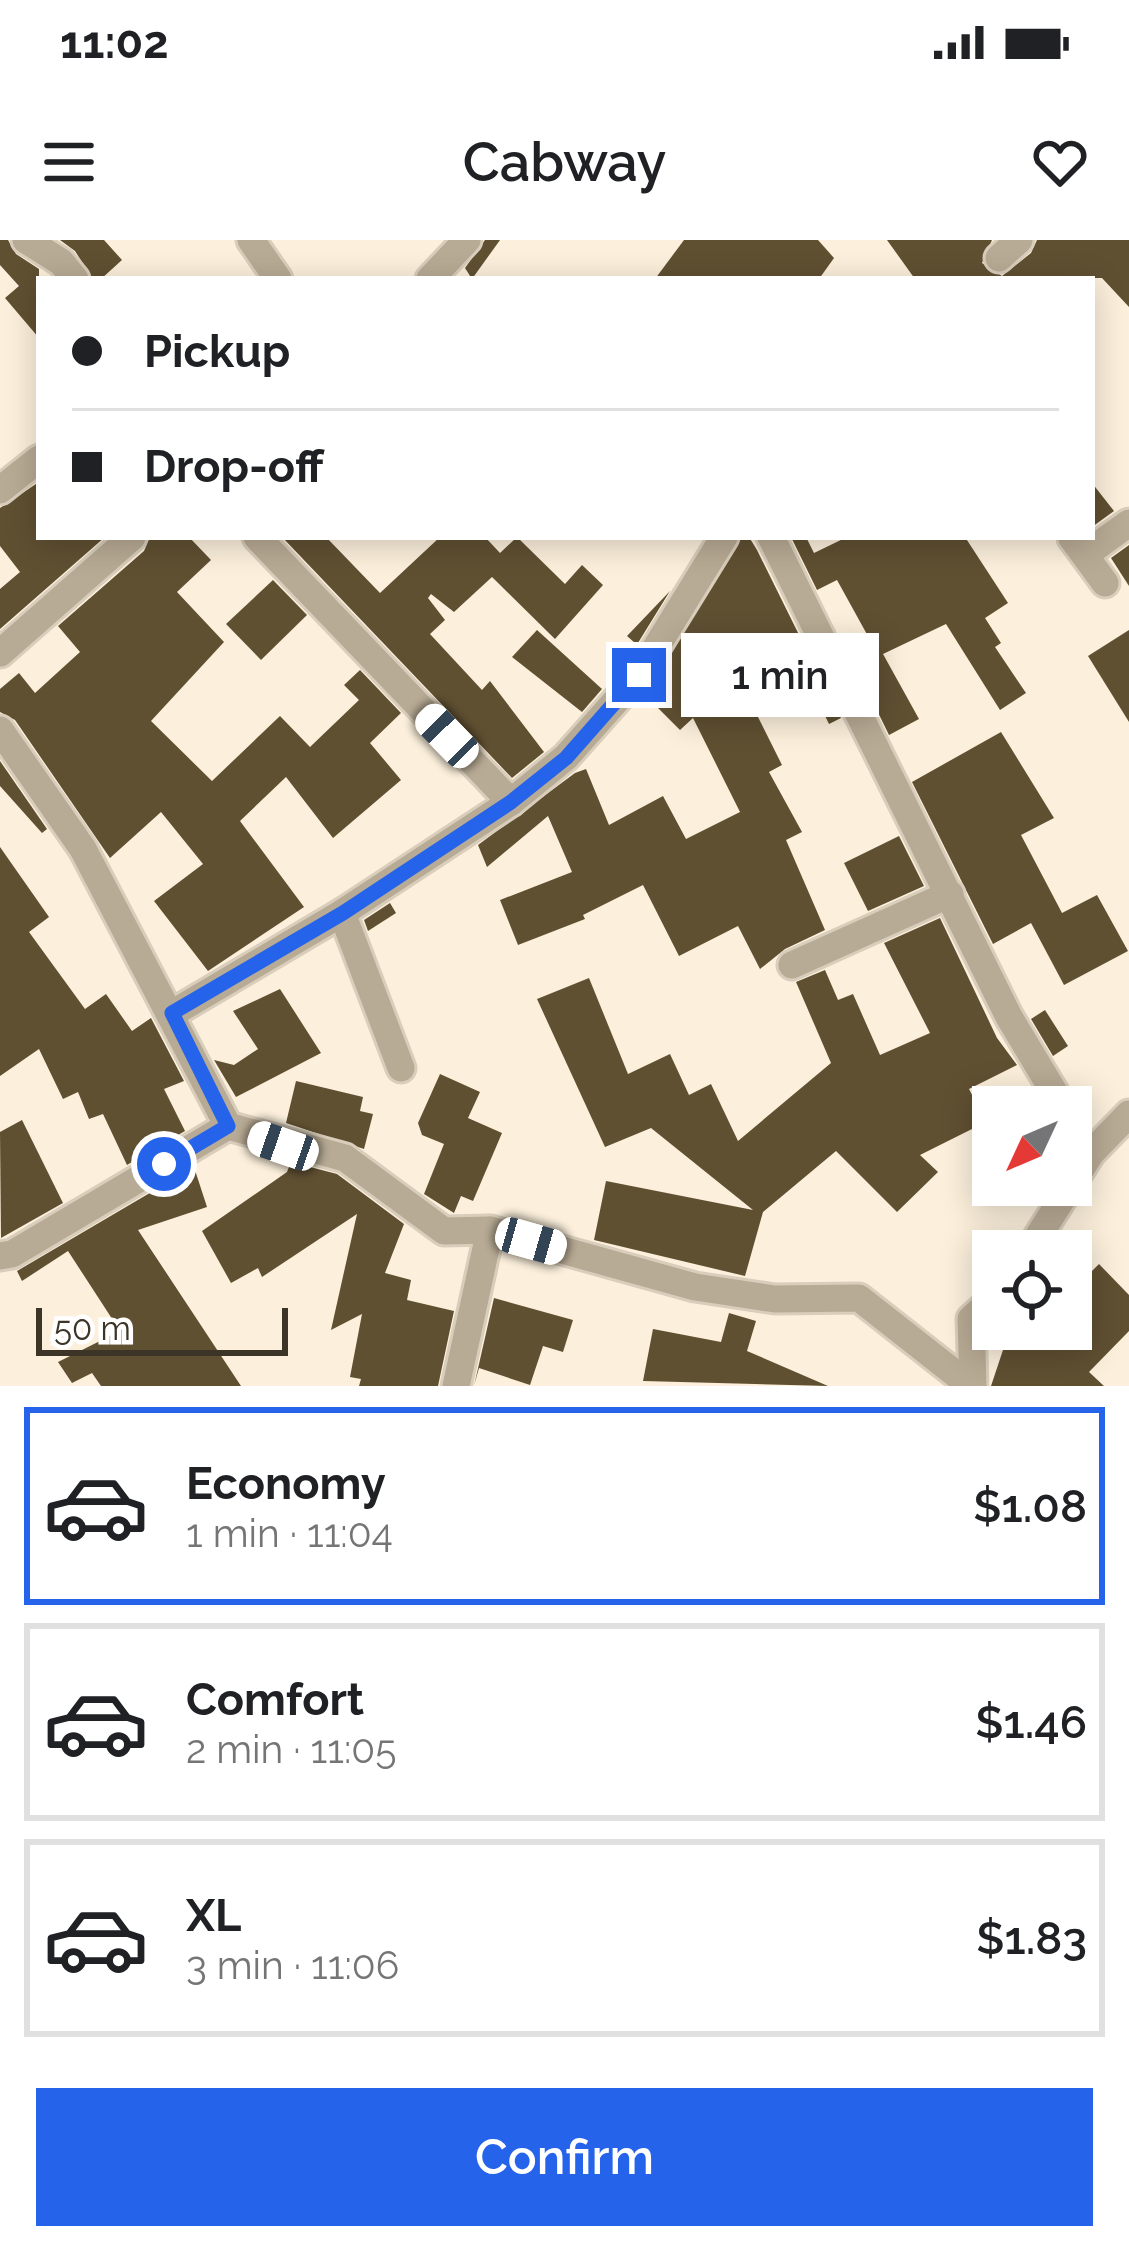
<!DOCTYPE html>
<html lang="en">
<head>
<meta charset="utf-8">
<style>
	body { margin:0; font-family:Raleway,sans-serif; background:#f2f2f2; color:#202124; height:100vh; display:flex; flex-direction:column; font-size:45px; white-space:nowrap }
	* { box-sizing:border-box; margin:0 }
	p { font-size:39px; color:#757577 }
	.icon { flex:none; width:66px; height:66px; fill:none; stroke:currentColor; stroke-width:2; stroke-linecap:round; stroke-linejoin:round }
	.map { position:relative; height:1146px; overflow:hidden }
	.details { display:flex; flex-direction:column; background:#fff; flex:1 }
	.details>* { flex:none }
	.guide { position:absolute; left:36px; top:36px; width:1059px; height:264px; border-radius:0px; box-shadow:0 6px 30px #0003; display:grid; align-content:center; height:264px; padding:0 36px; background:#fff }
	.needle { width:78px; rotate:226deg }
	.controls { position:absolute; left:972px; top:846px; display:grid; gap:24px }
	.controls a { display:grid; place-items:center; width:120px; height:120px; border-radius:0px; background:#fff; box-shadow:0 6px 30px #0003; font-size:60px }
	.scale { position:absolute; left:36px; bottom:30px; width:252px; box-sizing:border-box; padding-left:12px; border:6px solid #3b3427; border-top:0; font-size:33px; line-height:42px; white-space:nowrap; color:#3b3427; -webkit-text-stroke:9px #fff; paint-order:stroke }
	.end { position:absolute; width:54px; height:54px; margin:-27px; border:15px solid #2563eb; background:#fff; box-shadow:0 0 0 6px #fff }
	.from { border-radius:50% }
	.bubble { position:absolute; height:84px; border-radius:0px; background:#fff; box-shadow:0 6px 30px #0003; font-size:39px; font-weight:600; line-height:84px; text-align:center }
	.car { position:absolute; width:36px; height:72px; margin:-36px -18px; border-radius:15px; box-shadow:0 0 9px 3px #0007; background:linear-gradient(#fff 24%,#345 0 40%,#fff 0 76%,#345 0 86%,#fff 0) }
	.guide b { display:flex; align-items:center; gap:42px; height:114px; font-size:45px }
	.guide b+b { border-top:3px solid #e0e0e0 }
	.guide i { width:30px; height:30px; background:#202124 }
	ul { padding:21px 0 0; list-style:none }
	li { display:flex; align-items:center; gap:36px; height:198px; margin:0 24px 18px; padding:0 12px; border:6px solid #e0e0e0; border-radius:0px }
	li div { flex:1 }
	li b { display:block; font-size:45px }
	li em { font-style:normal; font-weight:600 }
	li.selected { border-color:#2563eb }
	li>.icon { width:108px; height:108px; stroke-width:1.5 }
	.action { display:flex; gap:24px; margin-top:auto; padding:24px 36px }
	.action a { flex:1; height:138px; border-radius:0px; background:#2563eb; color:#fff; font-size:48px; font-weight:600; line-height:138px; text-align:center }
	.status { display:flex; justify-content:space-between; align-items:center; height:84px; padding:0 60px; background:#fff; direction:ltr }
	.status svg { height:33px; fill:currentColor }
	header { display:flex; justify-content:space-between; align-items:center; height:156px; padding:0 36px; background:#fff; font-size:54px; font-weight:600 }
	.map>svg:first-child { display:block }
	.building { fill:#605032 }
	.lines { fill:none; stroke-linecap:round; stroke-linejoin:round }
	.minor-casing { stroke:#d9cebb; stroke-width:33 }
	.minor { stroke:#b8ab95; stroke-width:27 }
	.route { stroke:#2563eb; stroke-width:15 }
</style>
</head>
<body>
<div class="status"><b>11:02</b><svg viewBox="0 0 49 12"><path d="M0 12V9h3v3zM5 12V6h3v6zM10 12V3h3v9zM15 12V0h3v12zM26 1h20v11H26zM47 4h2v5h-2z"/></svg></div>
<header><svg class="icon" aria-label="menu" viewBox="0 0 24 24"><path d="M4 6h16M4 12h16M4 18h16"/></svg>Cabway<svg class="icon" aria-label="heart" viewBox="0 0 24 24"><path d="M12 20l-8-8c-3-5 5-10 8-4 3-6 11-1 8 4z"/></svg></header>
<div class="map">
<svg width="1129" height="1146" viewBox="0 0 1129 1146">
	<rect width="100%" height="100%" fill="#fcf0dc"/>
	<g class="building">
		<path d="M 0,0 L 8,0 L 16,14 L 39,29 L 39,98 L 5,58 L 19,46 L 0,25 Z"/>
		<path d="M 60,0 L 104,0 L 122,20 L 101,39 L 93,39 L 75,11 Z"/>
		<path d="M 485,0 L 500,0 L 472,39 L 465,28 Z"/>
		<path d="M 684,0 L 818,0 L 834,18 L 819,39 L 655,39 Z"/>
		<path d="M 887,0 L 992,0 L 982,23 L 1002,36 L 1031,13 L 1037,0 L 1129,0 L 1129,67 L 1102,38 L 915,39 Z"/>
		<path d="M 39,242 L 39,297 L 105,297 L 0,389 L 0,349 L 20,332 L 0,306 L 0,268 Z"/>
		<path d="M 1092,243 L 1114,271 L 1092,287 Z"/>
		<path d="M 150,297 L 189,297 L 211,320 L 177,352 L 224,402 L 151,481 L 212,541 L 280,476 L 310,507 L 359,460 L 344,445 L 360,430 L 401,473 L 370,503 L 401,540 L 333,598 L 286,537 L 240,581 L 304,667 L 208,731 L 154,661 L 203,624 L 161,572 L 110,618 L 15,480 L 0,472 L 0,449 L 19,433 L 35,453 L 80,412 L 58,386 L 144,311 Z"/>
		<path d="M 282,297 L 326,297 L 380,353 L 440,297 L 485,297 L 500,313 L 517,297 L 565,344 L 582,325 L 603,345 L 555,399 L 492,337 L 454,372 L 431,354 L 428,358 L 445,380 L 430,394 L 482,450 L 490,441 L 544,512 L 512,538 Z"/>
		<path d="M 742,297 L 749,297 L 757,310 L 809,415 L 746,453 L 782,525 L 769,532 L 802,592 L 786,600 L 825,690 L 785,709 L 760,729 L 738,686 L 679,716 L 643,645 L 583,675 L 585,679 L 518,705 L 500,660 L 572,632 L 548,576 L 487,627 L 478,605 L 575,533 L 586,529 L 609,585 L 663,556 L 686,599 L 740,572 L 693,478 L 680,490 L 645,455 Z"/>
		<path d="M 791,297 L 806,297 L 814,313 L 847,297 L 965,297 L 1008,363 L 985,378 L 1001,403 L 995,407 L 1026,453 L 1000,470 L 946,384 L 883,414 L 919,479 L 889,495 L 847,409 L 869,398 L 837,340 L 817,350 Z"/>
		<path d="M 1129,305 L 1129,346 L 1111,318 Z"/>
		<path d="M 273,340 L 307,375 L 261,420 L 226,384 Z"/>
		<path d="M 670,351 L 625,424 L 619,430 L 616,427 L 635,403 L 627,396 Z"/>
		<path d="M 537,390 L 602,449 L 582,472 L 512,417 Z"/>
		<path d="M 1129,390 L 1129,482 L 1088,416 Z"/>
		<path d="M 815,425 L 841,478 L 829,484 L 803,431 Z"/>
		<path d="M 1001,492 L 1054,578 L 1021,595 L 1062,673 L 1097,655 L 1128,711 L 1064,745 L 1031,683 L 993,704 L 912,542 Z"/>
		<path d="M 0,521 L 47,589 L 42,593 L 0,546 Z"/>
		<path d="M 899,596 L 924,646 L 868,671 L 844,623 Z"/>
		<path d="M 0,607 L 49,677 L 29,692 L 85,769 L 106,754 L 132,791 L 151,778 L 184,841 L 164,849 L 185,891 L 127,925 L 103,874 L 89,879 L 78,852 L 63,859 L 39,809 L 0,836 Z"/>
		<path d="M 390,663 L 396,673 L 368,691 L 364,680 Z"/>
		<path d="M 940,678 L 997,798 L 1017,825 L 969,849 L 986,882 L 920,915 L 938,932 L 897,972 L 836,911 L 763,972 L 745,1036 L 594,1000 L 606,941 L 753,970 L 651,888 L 605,907 L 537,759 L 589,738 L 628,834 L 670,814 L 689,855 L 711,844 L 738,901 L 831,823 L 796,742 L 825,730 L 838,760 L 853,754 L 880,815 L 930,793 L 884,703 Z"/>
		<path d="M 280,749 L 321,813 L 236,857 L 214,820 L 234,825 L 258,809 L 233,771 Z"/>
		<path d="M 1045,770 L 1068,806 L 1053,816 L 1031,779 Z"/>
		<path d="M 440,834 L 480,852 L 468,878 L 502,893 L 473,961 L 461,956 L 454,973 L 424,954 L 444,904 L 422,895 L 418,883 Z"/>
		<path d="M 296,841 L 363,857 L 360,871 L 373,874 L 364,909 L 286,883 Z"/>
		<path d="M 22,880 L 63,963 L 1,998 L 0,892 Z"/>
		<path d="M 291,922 L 337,934 L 404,984 L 385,1033 L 411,1040 L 407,1060 L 454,1071 L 438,1146 L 359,1146 L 361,1139 L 350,1137 L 362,1074 L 331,1090 L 357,974 L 262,1037 L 258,1028 L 231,1043 L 202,991 L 287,932 Z"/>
		<path d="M 194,927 L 207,967 L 138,990 L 241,1146 L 101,1146 L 92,1133 L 72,1143 L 58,1122 L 120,1091 L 68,1011 L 22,1041 L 17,1031 Z"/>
		<path d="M 1099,1024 L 1129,1055 L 1129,1091 L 1089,1132 L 1104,1146 L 991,1146 L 1010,1089 L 1071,1089 L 1071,1052 Z"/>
		<path d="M 494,1058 L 573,1080 L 563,1112 L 543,1106 L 530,1145 L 479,1128 L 474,1146 Z"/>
		<path d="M 729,1073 L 756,1081 L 747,1111 L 828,1146 L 643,1141 L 653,1089 L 721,1102 Z"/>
	</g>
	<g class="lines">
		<defs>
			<g id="minor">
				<path d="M 26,0 L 61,22 L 75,39"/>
				<path d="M 251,0 L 278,39"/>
				<path d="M 999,18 L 1019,0"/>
				<path d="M 430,39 L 467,0"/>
				<path d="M 0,250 L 39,219"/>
				<path d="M 257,297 L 511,562"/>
				<path d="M 771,297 L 1009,777 L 1063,867"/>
				<path d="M 1072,298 L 1105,343"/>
				<path d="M 1073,299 L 1093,309 L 1129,283"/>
				<path d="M 0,413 L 132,297"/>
				<path d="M 0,490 L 83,609 L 228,886 L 345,918 L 444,991 L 490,990 L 695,1047 L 775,1059 L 859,1058 L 971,1146"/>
				<path d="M 342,673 L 401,828"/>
				<path d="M 792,725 L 950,654"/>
				<path d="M 173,773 L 342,673 L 511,562 L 566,517 L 639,435 L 724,297"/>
				<path d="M 1029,1011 L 1091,913 L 1129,874"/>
				<path d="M 0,1016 L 12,1014 L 228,886"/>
				<path d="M 456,1146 L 490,990"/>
				<path d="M 973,1146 L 971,1079 L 993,1059"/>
			</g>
		</defs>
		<use href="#minor" class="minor-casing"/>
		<use href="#minor" class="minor"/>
	</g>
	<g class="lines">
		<path class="route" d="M 164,924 L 228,886 L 172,773 L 343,673 L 511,562 L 566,518 L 639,435"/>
	</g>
</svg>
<div class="controls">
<a><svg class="needle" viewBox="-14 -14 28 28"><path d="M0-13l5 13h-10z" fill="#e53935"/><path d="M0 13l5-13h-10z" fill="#757577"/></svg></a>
<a><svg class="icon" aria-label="locate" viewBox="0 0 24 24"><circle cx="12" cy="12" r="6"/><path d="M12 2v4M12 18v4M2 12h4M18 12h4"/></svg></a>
</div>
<div class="scale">50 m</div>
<i class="end from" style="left:164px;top:924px"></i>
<i class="end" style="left:639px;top:435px"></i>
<div class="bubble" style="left:681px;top:393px;width:198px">1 min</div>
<i class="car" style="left:447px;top:496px;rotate:316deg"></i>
<i class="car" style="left:283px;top:906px;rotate:289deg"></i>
<i class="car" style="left:531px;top:1001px;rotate:106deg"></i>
<div class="guide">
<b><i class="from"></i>Pickup</b>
<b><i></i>Drop-off</b>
</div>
</div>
<section class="details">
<ul>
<li class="selected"><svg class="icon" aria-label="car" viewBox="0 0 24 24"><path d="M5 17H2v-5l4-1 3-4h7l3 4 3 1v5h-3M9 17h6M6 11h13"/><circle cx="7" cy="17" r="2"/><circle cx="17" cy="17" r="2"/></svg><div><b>Economy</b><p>1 min · 11:04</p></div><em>$1.08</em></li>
<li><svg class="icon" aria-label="car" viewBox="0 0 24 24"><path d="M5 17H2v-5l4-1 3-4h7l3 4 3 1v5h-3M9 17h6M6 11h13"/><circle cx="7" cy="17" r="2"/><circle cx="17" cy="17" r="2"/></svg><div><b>Comfort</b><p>2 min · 11:05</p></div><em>$1.46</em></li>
<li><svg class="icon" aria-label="car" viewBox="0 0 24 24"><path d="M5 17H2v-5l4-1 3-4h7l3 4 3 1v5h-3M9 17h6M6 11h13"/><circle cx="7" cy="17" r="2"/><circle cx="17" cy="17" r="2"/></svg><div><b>XL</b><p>3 min · 11:06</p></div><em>$1.83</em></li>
</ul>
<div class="action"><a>Confirm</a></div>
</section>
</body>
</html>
